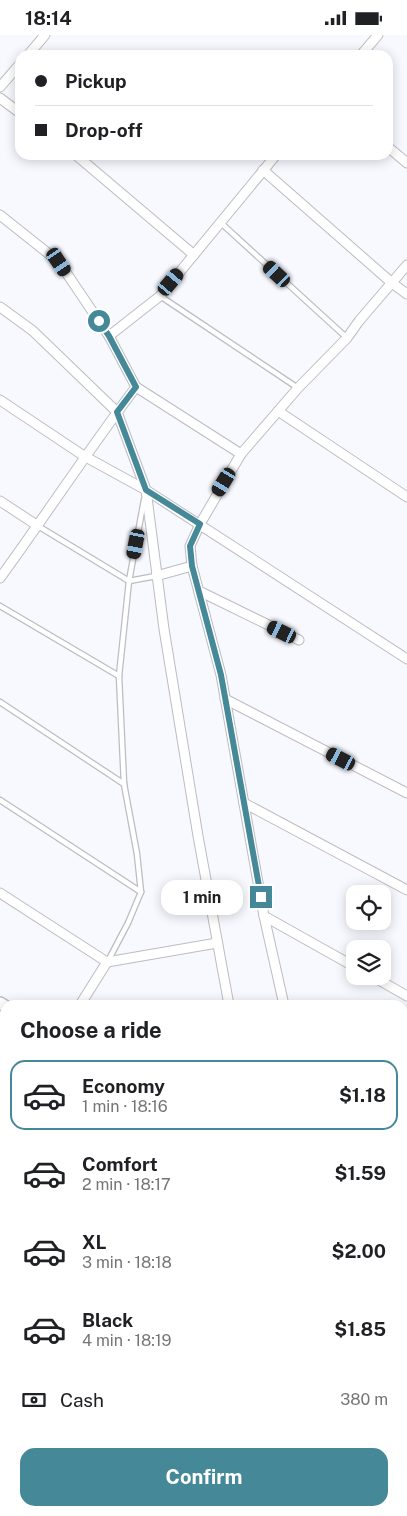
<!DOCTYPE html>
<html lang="en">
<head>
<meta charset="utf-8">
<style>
	body { margin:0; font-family:"Public Sans",sans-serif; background:#f2f2f2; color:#202124; height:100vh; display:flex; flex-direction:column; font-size:19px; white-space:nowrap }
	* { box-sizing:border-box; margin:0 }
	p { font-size:16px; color:#757577 }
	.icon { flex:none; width:28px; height:28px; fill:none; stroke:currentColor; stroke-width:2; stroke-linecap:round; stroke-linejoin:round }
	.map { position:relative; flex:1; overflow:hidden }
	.sheet { position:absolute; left:0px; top:965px; width:408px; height:516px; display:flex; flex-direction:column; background:#fff; border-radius:15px 15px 0 0; box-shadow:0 2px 12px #0003 }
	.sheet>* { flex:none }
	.banner { position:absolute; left:15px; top:15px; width:378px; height:110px; border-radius:15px; box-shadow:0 2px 12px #0003; display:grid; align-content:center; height:110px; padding:0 20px; background:#fff }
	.tools { position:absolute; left:346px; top:850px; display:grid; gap:10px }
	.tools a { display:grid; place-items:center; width:45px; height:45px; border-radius:10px; background:#fff; box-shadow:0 2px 12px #0003; font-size:25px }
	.end { position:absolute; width:22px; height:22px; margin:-11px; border:6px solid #458897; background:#fff; box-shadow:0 0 0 2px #fff }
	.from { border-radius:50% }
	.bubble { position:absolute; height:35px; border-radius:15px; background:#fff; box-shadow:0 2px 12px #0003; font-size:16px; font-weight:700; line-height:35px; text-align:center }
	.car { position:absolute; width:15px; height:30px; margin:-15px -8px; border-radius:6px; box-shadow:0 0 4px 1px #0007; background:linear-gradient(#222 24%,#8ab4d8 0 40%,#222 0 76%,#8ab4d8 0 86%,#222 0) }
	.banner b { display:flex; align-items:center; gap:18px; height:48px; font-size:19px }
	.banner b+b { border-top:1px solid #e0e0e0 }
	.banner i { width:12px; height:12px; background:#202124 }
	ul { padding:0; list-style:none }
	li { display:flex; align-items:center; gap:15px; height:70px; margin:0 10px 8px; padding:0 10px; border:2px solid transparent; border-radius:15px }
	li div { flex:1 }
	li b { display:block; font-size:19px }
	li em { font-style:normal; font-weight:700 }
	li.on { border-color:#458897 }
	li>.icon { width:45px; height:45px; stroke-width:1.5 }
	h2 { padding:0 20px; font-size:22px; line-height:60px }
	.pay { display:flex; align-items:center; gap:12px; height:55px; padding:0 20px; font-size:19px }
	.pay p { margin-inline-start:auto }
	.action { display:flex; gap:10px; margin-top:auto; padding:10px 20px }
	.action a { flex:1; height:58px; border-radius:15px; background:#458897; color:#fff; font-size:20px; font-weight:700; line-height:58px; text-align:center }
	.status { display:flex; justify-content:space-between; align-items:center; height:35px; padding:0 25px; background:#fff; direction:ltr }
	.status svg { height:14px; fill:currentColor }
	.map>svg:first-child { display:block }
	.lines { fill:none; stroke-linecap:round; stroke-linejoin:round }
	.service-casing { stroke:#bcbcc3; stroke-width:7 }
	.minor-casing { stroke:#bcbcc3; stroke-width:11 }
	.tertiary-casing { stroke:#bcbcc3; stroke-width:14 }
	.service { stroke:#fff; stroke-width:4.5 }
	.minor { stroke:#fff; stroke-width:9 }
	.tertiary { stroke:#fff; stroke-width:11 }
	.route { stroke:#458897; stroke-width:6 }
</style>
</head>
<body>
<div class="status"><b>18:14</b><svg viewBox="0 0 49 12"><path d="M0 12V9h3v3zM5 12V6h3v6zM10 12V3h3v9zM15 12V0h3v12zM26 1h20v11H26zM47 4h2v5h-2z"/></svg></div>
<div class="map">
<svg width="407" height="1481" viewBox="0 0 407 1481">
	<rect width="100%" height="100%" fill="#f8f9ff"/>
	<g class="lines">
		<defs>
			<g id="service">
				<path d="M 221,188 L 347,303"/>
				<path d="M 160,261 L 298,353"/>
				<path d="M 38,491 L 129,546 L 156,541"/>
				<path d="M 0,571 L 119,641"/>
				<path d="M 0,667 L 124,749"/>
				<path d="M 0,765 L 141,857"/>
				<path d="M 108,926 L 128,888 L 141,857 L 137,819 L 124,749 L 119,641 L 129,546 L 144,465"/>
				<path d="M 0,1088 L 5,1091"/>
				<path d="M 0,1368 L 5,1362"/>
				<path d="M 365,1476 L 369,1481"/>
				<path d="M 20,1481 L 23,1476"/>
				<path d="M 126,1481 L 129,1476"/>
			</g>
			<g id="minor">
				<path d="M 28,20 L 45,0"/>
				<path d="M 361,20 L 378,0"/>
				<path d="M 0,52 L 20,29"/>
				<path d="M 0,63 L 20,78"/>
				<path d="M 388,112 L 407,128"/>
				<path d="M 76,120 L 194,220"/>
				<path d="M 263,135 L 392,248 L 407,259"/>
				<path d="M 0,180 L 59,227 L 109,301 L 136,352 L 241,419"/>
				<path d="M 0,272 L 33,296 L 117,377 L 146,455 L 164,594 L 198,801 L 229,970"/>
				<path d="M 109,301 L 160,261 L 276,120"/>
				<path d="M 0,365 L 84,421 L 146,455 L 407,624"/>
				<path d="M 278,376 L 407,462"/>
				<path d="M 0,466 L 38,491"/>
				<path d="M 156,541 L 192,531"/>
				<path d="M 0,543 C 46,480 89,414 136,352"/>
				<path d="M 199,556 L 299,605"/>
				<path d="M 225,664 L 407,758"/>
				<path d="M 244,768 L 407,855"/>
				<path d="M 0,858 L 107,927 L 217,908"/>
				<path d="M 264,881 L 355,932"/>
				<path d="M 372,941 L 407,961"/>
				<path d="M 80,970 L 107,927"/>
				<path d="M 284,970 L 264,881 L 221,640 L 192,531 L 190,511 L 200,489 L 241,419 L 298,353 L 347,303 L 359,286 L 407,230"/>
				<path d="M 402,1084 L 407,1086"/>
				<path d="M 0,1184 L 5,1187"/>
				<path d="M 0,1287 L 5,1290"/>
				<path d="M 402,1395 L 407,1388"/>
				<path d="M 199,1481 L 201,1476"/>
				<path d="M 344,1481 L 347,1476"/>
			</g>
			<g id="tertiary">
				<path d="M 0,968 L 5,971"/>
				<path d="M 402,1236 L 407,1239"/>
			</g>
		</defs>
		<use href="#service" class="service-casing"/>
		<use href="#minor" class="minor-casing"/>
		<use href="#tertiary" class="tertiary-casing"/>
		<use href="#service" class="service"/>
		<use href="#minor" class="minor"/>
		<use href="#tertiary" class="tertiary"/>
	</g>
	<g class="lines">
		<path class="route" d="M 99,286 L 109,301 L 136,352 L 117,377 L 146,455 L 200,489 L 190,511 L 192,531 L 221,640 L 261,862"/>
	</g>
</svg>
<div class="tools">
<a><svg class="icon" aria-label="locate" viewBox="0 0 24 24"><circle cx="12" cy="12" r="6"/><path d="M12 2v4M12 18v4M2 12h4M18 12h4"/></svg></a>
<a><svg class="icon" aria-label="layers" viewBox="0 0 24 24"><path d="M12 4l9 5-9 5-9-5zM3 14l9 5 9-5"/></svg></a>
</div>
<i class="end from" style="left:99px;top:286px"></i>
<i class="end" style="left:261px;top:862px"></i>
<div class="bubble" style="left:161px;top:845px;width:82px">1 min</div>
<i class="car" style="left:59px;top:227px;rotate:146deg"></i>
<i class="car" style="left:277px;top:239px;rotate:313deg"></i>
<i class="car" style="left:171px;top:247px;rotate:40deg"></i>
<i class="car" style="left:224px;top:447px;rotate:211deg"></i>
<i class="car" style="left:136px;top:509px;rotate:191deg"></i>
<i class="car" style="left:282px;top:597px;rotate:296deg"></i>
<i class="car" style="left:341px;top:724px;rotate:297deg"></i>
<div class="banner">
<b><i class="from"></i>Pickup</b>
<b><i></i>Drop-off</b>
</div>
<section class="sheet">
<h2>Choose a ride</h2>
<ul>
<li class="on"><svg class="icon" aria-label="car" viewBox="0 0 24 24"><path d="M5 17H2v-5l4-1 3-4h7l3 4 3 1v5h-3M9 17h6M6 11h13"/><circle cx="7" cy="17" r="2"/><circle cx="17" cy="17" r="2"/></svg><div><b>Economy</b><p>1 min · 18:16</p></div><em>$1.18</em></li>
<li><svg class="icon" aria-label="car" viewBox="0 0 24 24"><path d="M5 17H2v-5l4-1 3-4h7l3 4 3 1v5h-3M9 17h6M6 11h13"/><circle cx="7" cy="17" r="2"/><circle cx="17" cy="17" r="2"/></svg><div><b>Comfort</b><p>2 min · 18:17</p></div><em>$1.59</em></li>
<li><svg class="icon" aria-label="car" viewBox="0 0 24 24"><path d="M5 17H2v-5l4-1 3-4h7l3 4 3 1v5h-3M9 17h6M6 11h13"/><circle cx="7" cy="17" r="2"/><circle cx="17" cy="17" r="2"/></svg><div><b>XL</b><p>3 min · 18:18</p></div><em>$2.00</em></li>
<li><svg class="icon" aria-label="car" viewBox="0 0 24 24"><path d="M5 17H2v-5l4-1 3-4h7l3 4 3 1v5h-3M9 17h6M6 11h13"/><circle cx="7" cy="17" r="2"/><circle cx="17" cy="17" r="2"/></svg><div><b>Black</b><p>4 min · 18:19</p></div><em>$1.85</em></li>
</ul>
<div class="pay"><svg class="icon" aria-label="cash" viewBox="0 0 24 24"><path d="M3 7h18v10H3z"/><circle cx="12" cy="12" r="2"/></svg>Cash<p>380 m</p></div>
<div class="action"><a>Confirm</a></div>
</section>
</div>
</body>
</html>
